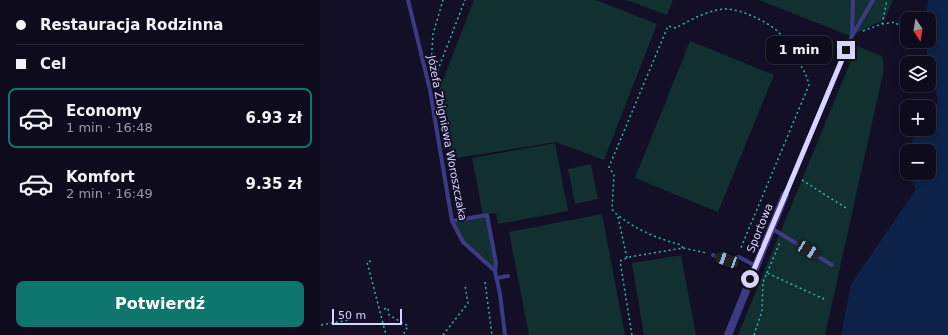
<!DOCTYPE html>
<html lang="pl">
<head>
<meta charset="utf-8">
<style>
	body { margin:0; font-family:"DejaVu Sans",sans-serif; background:#171425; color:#f1f3f6; height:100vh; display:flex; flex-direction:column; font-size:15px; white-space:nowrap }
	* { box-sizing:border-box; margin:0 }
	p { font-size:13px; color:#9b9ba3 }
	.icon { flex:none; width:22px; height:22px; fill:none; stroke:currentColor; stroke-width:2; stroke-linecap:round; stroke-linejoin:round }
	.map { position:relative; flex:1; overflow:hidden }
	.panel { display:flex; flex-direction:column; background:#0e0b1c; width:320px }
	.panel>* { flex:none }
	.guide { display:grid; align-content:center; height:88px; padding:0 16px; background:#0e0b1c }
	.needle { width:26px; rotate:168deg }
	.controls { position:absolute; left:580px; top:12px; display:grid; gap:8px }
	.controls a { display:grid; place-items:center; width:36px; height:36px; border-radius:8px; background:#0e0b1c; box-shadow:0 2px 6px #0003,0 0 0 1px #2e2b3b; font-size:20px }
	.scale { position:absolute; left:12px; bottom:10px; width:70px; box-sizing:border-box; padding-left:4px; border:2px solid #d9d4ff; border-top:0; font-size:11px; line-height:14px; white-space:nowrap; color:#d9d4ff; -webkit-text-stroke:3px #130f26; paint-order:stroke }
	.end { position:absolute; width:18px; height:18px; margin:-9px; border:5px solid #d9d4ff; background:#111; box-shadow:0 0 0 2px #111 }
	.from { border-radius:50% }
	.bubble { position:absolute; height:28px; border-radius:8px; background:#0e0b1c; box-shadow:0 2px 6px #0003,0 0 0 1px #2e2b3b; font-size:13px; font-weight:700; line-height:28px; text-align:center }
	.car { position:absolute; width:12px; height:24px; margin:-12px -6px; border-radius:5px; box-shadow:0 0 3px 1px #0007; background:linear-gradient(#222 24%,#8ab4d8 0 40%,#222 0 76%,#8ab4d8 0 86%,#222 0) }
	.guide b { display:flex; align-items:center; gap:14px; height:38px; font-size:15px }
	.guide b+b { border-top:1px solid #2e2b3b }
	.guide i { width:10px; height:10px; background:#f1f3f6 }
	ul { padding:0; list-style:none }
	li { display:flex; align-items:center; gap:12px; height:60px; margin:0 8px 6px; padding:0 8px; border:2px solid transparent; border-radius:8px }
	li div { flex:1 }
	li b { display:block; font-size:15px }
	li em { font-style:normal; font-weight:700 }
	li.active { border-color:#0f766e }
	li>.icon { width:36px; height:36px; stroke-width:1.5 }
	.action { display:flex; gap:8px; margin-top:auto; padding:8px 16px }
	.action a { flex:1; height:46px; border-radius:8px; background:#0f766e; color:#fff; font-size:16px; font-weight:700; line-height:46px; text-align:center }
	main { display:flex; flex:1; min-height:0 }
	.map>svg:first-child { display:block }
	.green { fill:#12302f }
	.water { fill:#0c2248 }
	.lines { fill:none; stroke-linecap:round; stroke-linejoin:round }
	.path { stroke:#2fb8b0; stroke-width:1.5; stroke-dasharray:2 3; stroke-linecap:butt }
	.lane { stroke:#3d3a85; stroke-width:4 }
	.street { stroke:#3d3a85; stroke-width:8 }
	.route { stroke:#d9d4ff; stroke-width:5 }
	.labels { text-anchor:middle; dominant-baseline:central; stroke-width:4; stroke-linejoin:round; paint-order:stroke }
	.street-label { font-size:11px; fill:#d9d4ff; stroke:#130f26 }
</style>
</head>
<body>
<main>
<section class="panel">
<div class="guide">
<b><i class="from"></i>Restauracja Rodzinna</b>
<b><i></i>Cel</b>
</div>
<ul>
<li class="active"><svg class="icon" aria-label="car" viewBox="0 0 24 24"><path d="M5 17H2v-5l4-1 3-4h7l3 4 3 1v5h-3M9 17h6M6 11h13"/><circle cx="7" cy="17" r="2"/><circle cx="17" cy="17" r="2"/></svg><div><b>Economy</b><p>1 min · 16:48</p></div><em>6.93 zł</em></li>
<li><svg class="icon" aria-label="car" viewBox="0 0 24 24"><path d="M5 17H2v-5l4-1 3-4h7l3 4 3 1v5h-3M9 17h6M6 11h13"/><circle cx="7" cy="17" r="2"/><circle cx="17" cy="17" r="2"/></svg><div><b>Komfort</b><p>2 min · 16:49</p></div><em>9.35 zł</em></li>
</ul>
<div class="action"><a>Potwierdź</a></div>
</section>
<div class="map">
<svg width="628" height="335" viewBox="0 0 628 335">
	<rect width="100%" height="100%" fill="#130f26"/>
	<g class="green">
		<path d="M 154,0 L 276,0 L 337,24 L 284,160 L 236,142 L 131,159 L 119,90 Z"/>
		<path d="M 306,0 L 353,0 L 347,15 Z"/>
		<path d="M 439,0 L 573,0 L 565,19 L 530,36 Z"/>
		<path d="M 370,41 L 454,75 L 398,212 L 315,178 Z"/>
		<path d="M 537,46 L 562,56 L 564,69 L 505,335 L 418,335 Z"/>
		<path d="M 235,143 L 248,211 L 178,224 L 176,213 L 163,215 L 152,158 Z"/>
		<path d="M 271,164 L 278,199 L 255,204 L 248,169 Z"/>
		<path d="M 282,214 L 305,335 L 209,335 L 189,232 Z"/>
		<path d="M 167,215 L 176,263 L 175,271 L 143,242 L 132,221 Z"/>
		<path d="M 361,255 L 376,335 L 324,335 L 312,263 Z"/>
	</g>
	<path class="water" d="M 608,0 L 628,0 L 628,335 L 521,335 L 531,284 L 596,189 L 588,173 L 609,173 L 609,151 L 587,151 L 587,171 L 581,159 L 600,129 L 609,129 L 609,116 L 618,102 L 604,41 L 609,41 L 609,19 L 606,19 Z"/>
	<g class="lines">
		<g class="path">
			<path d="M 562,24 L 575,22 L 587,33"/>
			<path d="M 543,31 L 562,24 L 567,0"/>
			<path d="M 612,41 L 613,34"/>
			<path d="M 587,47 L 588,41"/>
			<path d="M 111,65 L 113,34 L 123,0"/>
			<path d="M 114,80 L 145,0"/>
			<path d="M 482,180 L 526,208"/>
			<path d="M 298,217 L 307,258"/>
			<path d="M 363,248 L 361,245 C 336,238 314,229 294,212 L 292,209 L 294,175 L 289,167 L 348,26 L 356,28 C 370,20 390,9 407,9 C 424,10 453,24 463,37 C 468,44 472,51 476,58 C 482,67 487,75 489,85 L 420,250"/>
			<path d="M 51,261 L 47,262 L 66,335"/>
			<path d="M 447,273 L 460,242"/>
			<path d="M 165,282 L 172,335"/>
			<path d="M 64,309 L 68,308 L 69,315 L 88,326 L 83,335"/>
			<path d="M 1,325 L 29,320"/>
			<path d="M 123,335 L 148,303 L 145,285"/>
			<path d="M 312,335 L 300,261 L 309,257 L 363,248 L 387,253"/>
			<path d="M 434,335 L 442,311 L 443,282 L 447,273 L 504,299"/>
		</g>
		<g class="lane">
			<path d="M 88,0 L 110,90 L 132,221 L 143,242 L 175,271 L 180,294 L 185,335"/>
			<path d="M 532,36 L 533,0"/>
			<path d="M 465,195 L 532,36 L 553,0"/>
			<path d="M 132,221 L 167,215 L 176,263 L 175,271"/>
			<path d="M 451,228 L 512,265"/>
			<path d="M 393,255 L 407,260 L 419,257 L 436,266"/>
			<path d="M 177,278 L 188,276"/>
		</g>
		<path class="street" d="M 408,335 L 465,195"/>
	</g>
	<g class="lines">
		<path class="route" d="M 430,279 L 526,50"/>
	</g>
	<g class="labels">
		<g class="street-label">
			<text transform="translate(127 138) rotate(79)">Józefa Zbigniewa Woroszczaka</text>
			<text transform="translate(440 228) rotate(-68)">Sportowa</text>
		</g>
	</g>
</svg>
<div class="controls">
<a><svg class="needle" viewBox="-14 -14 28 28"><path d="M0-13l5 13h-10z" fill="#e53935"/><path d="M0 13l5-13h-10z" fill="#9b9ba3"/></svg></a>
<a><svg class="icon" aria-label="layers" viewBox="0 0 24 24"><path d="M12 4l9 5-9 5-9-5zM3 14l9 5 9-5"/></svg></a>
<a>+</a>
<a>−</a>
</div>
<div class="scale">50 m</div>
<i class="end from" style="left:430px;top:279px"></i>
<i class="end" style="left:526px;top:50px"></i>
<div class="bubble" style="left:446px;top:36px;width:66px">1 min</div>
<i class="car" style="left:488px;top:250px;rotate:122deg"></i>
<i class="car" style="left:407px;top:260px;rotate:290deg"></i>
</div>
</main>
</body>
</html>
